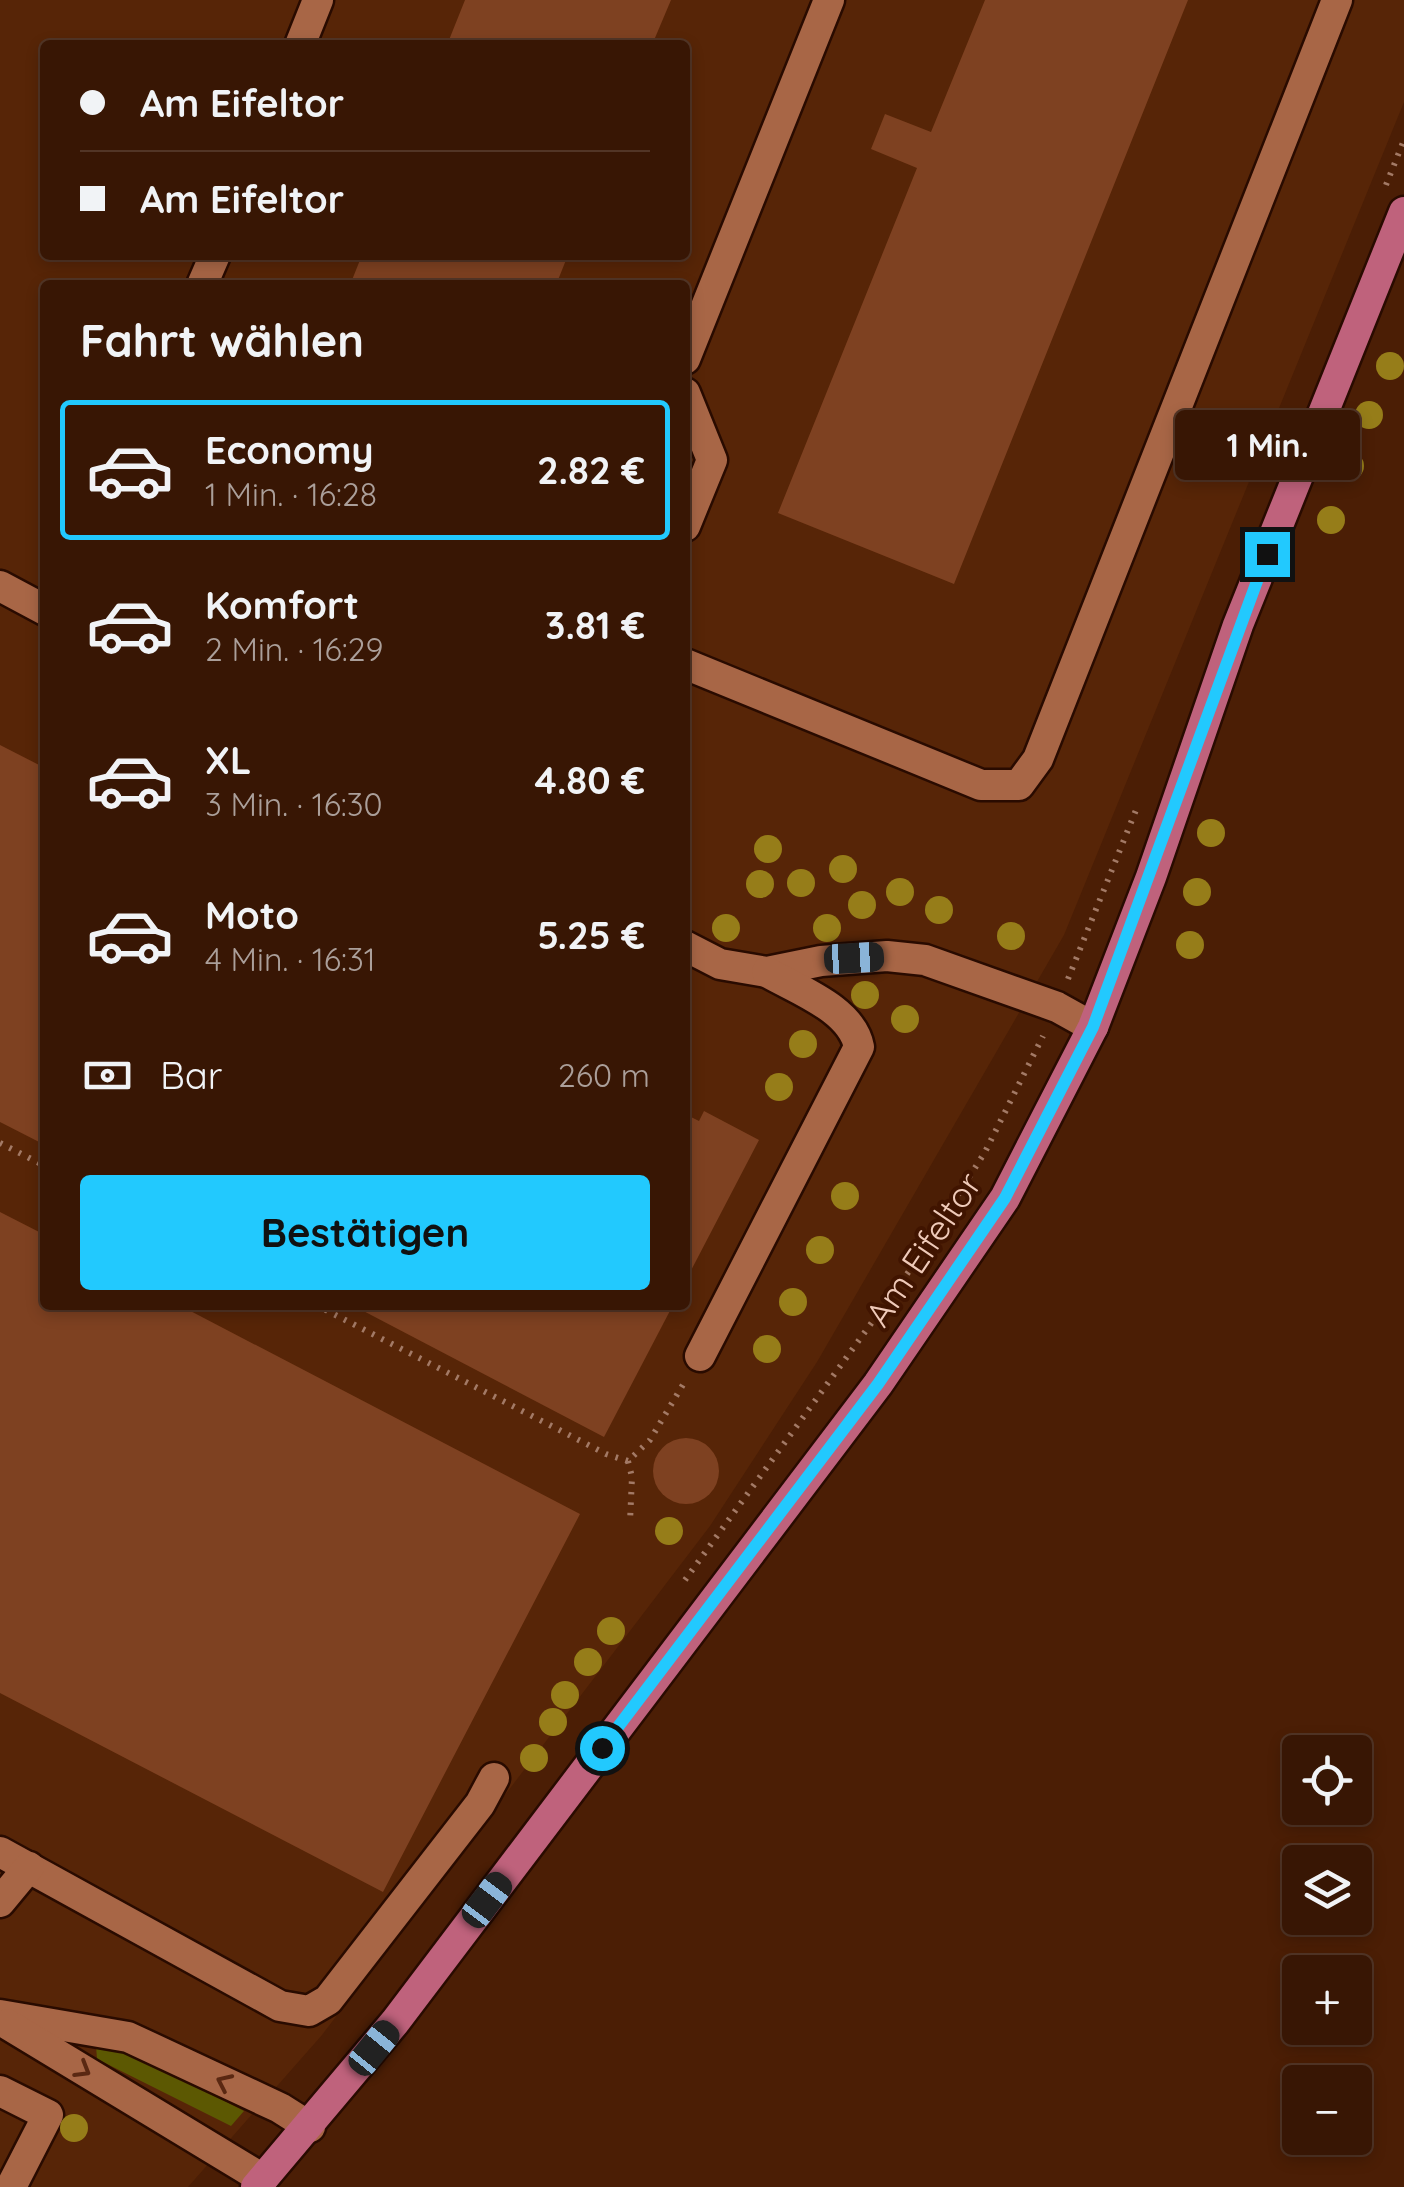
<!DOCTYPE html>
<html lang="de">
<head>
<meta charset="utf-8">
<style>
	body { margin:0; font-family:Quicksand,sans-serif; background:#432313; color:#f1f3f6; height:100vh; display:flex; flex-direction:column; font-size:38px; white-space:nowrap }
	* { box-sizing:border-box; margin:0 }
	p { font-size:32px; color:#ab9f9a }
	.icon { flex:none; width:55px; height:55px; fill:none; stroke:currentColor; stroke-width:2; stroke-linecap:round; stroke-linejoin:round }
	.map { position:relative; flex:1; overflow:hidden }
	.side { position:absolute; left:40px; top:280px; width:650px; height:1030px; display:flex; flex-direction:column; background:#381604; border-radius:10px; box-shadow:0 5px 15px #0003,0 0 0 2px #523526 }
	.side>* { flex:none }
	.banner { position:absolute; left:40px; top:40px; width:650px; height:220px; border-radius:10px; box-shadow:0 5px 15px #0003,0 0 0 2px #523526; display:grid; align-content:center; height:220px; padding:0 40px; background:#381604 }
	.fabs { position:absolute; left:1282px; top:1735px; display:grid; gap:20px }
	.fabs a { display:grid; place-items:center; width:90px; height:90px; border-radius:10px; background:#381604; box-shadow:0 5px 15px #0003,0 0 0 2px #523526; font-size:50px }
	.end { position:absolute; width:45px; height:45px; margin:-22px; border:12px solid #22c9fe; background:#111; box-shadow:0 0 0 5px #111 }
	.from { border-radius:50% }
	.bubble { position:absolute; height:70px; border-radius:10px; background:#381604; box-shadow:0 5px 15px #0003,0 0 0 2px #523526; font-size:32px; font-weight:800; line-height:70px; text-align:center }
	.car { position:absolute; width:30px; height:60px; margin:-30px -15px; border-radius:12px; box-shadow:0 0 8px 2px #0007; background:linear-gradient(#222 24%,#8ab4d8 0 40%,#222 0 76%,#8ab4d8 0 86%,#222 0) }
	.banner b { display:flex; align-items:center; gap:35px; height:95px; font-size:38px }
	.banner b+b { border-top:2px solid #523526 }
	.banner i { width:25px; height:25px; background:#f1f3f6 }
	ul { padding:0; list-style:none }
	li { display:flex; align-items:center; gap:30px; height:140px; margin:0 20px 15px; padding:0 20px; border:5px solid transparent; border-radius:10px }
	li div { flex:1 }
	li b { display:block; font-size:38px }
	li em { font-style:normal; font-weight:800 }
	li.active { border-color:#22c9fe }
	li>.icon { width:90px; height:90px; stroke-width:1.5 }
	h2 { padding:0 40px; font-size:45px; line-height:120px }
	.pay { display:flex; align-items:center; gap:25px; height:110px; padding:0 40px; font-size:38px }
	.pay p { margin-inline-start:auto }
	.button { display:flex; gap:20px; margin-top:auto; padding:20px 40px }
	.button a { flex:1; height:115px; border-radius:10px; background:#22c9fe; color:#111; font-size:40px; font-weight:800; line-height:115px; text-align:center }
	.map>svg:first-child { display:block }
	.built { fill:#572507; fill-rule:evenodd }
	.green { fill:#5c5802 }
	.building { fill:#7e4121 }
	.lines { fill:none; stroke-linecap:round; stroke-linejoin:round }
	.minor-casing { stroke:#290b00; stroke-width:35 }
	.major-casing { stroke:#290b00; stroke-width:35 }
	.path { stroke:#a37a66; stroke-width:6; stroke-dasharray:2.5 8; stroke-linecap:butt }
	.minor { stroke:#a86646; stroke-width:30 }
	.major { stroke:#bf627c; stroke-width:30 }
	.tree { fill:#967d19 }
	.oneway { stroke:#5a2812 }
	.route { stroke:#22c9fe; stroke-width:12 }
	.labels { text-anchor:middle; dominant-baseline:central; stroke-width:8; stroke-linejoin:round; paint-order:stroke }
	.street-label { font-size:35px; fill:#efcab9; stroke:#401400 }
</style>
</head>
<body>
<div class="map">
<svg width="1404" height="2187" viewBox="0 0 1404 2187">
	<rect width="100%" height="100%" fill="#4b1e05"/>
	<path class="built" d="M 0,0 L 1404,0 L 1404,102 L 1064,935 L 817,1362 L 710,1526 L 322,2035 L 188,2187 L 0,2187 ZM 45,45 L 685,45 L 685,255 L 45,255 ZM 45,285 L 685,285 L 685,1305 L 45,1305 Z"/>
	<path class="green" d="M 96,2046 L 119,2046 L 244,2111 L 231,2126 L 97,2059 Z"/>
	<g class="building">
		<path d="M 465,0 L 671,0 L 652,45 L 447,45 Z"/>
		<path d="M 985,0 L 1188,0 L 954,584 L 778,513 L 917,168 L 871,149 L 885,114 L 931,132 Z"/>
		<path d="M 362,255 L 568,255 L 556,285 L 350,285 Z"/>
		<path d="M 0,745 L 45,768 L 45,1145 L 0,1122 Z"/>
		<path d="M 704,1111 L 759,1140 L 685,1282 L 685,1114 L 699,1121 Z"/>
		<path d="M 0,1212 L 45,1235 L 45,1305 L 179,1305 L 580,1514 L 383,1892 L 0,1693 Z"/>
		<path d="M 352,1305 L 673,1305 L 604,1437 Z"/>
		<circle cx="686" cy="1471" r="33"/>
	</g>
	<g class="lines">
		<defs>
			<g id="minor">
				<path d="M 300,45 L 318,0"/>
				<path d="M 202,285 L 215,255"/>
				<path d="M 685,359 L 829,0"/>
				<path d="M 685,393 L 712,460 L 685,526"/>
				<path d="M 0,586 L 45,610"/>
				<path d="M 685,664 L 981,785 L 1019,785 L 1038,759 L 1337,0"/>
				<path d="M 685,946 L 720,964 L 767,972 L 821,961 L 887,956 L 925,960 L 1057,1007 L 1093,1027"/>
				<path d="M 700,1356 L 859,1047 C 852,1009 798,990 767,972"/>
				<path d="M 0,1852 L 280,2006 L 309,2011 L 328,2000 L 480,1804 L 494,1778"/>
				<path d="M 0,1902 L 29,1867"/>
				<path d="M 0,2015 L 128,2037 L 280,2108 L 310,2127"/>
				<path d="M 7,2024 L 263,2179"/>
				<path d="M 0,2091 L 48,2115 L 11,2187"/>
			</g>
			<path id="major" d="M 256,2187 L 395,2022 L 878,1384 L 1005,1198 L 1093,1027 L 1151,877 L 1238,625 L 1404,212"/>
		</defs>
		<use href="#minor" class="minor-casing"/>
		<use href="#major" class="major-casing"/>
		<g class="path">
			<path d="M 1386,185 L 1404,140"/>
			<path d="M 1068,979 L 1138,805"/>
			<path d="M 0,1143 L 45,1166"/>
			<path d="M 316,1305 L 606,1454 L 628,1461 L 650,1440 L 684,1383"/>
			<path d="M 628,1461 L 632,1477 L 630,1522"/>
			<path d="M 685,1580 L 915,1263 L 985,1152 L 1043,1036"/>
		</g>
		<use href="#minor" class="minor"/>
		<use href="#major" class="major"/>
	</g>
	<g class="tree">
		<circle cx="1390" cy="366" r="14"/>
		<circle cx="1369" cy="415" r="14"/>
		<circle cx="1350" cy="466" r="14"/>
		<circle cx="1331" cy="520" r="14"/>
		<circle cx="1211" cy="833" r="14"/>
		<circle cx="768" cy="849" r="14"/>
		<circle cx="843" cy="869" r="14"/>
		<circle cx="801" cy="883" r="14"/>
		<circle cx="760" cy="884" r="14"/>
		<circle cx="900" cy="892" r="14"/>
		<circle cx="1197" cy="892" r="14"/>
		<circle cx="862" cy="905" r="14"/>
		<circle cx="939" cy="910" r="14"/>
		<circle cx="726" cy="928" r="14"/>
		<circle cx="827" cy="928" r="14"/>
		<circle cx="1011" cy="936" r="14"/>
		<circle cx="1190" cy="945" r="14"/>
		<circle cx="865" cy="995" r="14"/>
		<circle cx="905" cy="1019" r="14"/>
		<circle cx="803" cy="1044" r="14"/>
		<circle cx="779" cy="1087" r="14"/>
		<circle cx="845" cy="1196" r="14"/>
		<circle cx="820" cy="1250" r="14"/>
		<circle cx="793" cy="1302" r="14"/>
		<circle cx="767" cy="1349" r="14"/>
		<circle cx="669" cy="1531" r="14"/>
		<circle cx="611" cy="1631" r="14"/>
		<circle cx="588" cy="1662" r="14"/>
		<circle cx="565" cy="1695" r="14"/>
		<circle cx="553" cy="1722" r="14"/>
		<circle cx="534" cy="1758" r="14"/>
		<circle cx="74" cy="2128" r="14"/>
	</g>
	<defs><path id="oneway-chevron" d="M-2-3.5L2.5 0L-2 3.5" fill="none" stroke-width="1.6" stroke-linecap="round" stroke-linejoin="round" transform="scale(2.5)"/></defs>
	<g class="oneway">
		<use href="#oneway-chevron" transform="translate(83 2070) rotate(31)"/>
		<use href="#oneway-chevron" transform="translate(224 2082) rotate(-155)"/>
	</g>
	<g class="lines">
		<path class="route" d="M 602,1748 L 878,1384 L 1005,1198 L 1093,1027 L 1267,554"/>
	</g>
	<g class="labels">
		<g class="street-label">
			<text transform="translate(923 1249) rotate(-56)">Am Eifeltor</text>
		</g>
	</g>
</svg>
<div class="fabs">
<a><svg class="icon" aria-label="locate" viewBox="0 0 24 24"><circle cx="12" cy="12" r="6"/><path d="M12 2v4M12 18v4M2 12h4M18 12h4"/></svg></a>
<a><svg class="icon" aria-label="layers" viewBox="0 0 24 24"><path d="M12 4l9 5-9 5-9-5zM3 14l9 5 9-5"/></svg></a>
<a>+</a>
<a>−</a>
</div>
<i class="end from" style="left:602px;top:1748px"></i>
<i class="end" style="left:1267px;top:554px"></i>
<div class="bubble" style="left:1175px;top:410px;width:185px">1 Min.</div>
<i class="car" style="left:854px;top:958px;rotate:87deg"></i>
<i class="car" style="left:487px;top:1900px;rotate:37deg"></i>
<i class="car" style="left:374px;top:2048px;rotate:39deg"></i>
<div class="banner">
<b><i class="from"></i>Am Eifeltor</b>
<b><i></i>Am Eifeltor</b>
</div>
<section class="side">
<h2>Fahrt wählen</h2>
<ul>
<li class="active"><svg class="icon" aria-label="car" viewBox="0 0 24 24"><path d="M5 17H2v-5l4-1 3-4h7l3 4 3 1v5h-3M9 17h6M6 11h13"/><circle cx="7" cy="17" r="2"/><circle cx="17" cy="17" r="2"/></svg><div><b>Economy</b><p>1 Min. · 16:28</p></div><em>2.82 €</em></li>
<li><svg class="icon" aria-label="car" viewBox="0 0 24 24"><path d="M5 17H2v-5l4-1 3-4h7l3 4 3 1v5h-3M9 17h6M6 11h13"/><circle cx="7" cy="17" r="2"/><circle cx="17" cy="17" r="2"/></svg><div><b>Komfort</b><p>2 Min. · 16:29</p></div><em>3.81 €</em></li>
<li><svg class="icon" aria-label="car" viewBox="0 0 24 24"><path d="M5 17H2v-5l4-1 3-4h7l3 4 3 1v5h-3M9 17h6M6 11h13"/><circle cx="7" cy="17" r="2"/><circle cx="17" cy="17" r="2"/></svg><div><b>XL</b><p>3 Min. · 16:30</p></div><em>4.80 €</em></li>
<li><svg class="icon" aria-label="car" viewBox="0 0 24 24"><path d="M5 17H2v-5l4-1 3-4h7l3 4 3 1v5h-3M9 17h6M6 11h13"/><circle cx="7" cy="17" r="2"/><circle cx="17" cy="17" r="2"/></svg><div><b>Moto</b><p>4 Min. · 16:31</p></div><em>5.25 €</em></li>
</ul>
<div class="pay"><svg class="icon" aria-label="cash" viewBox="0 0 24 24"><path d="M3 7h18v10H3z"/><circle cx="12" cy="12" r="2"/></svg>Bar<p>260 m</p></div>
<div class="button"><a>Bestätigen</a></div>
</section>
</div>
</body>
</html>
